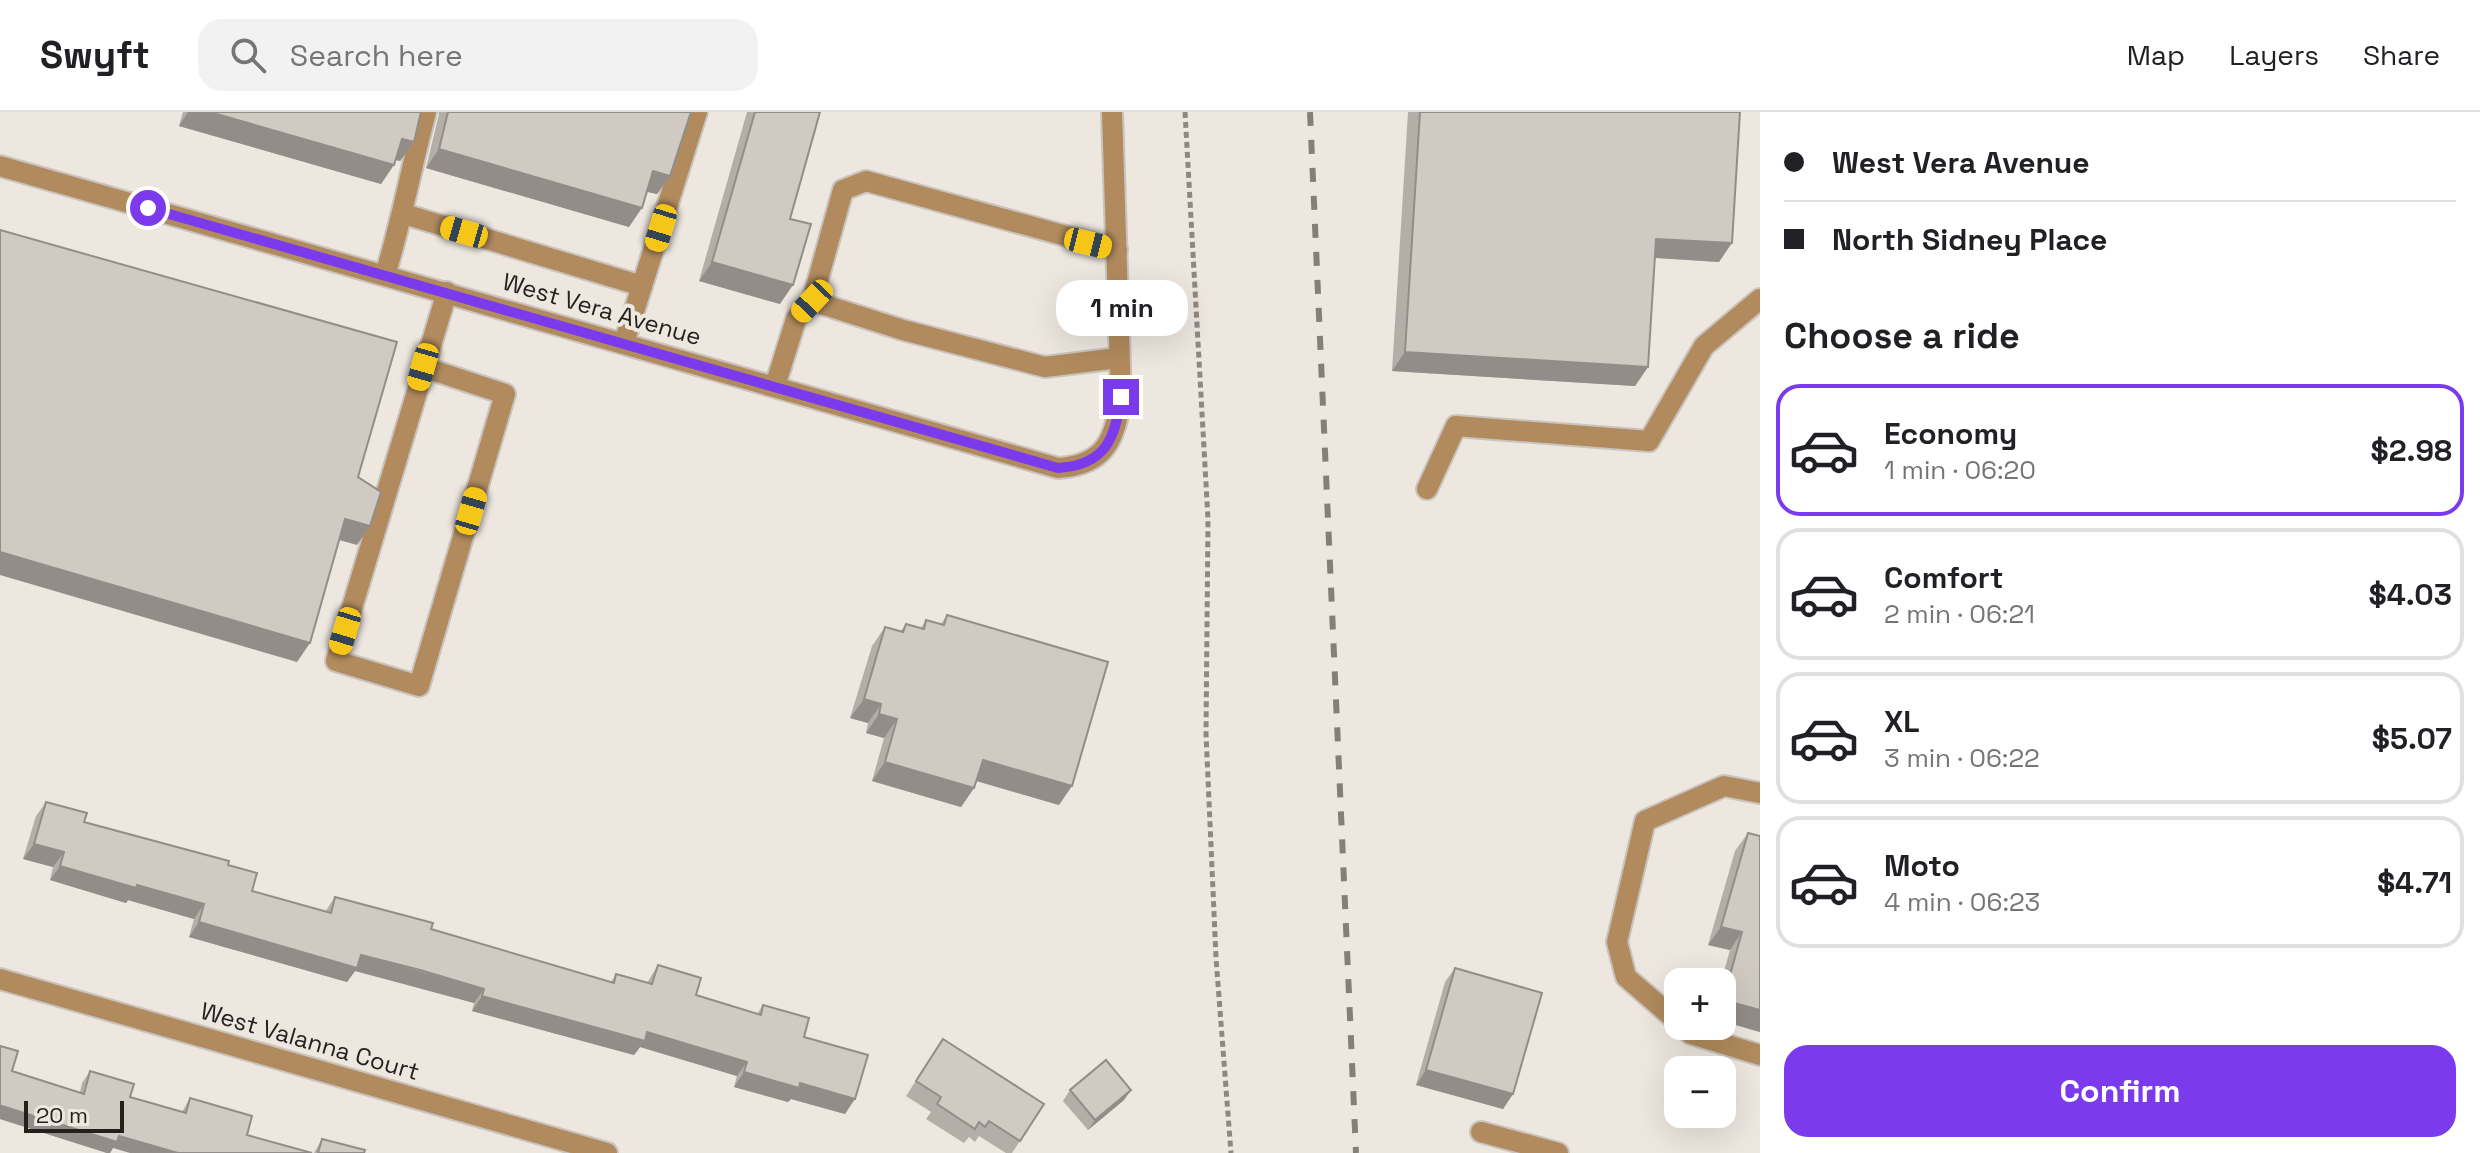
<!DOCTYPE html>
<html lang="en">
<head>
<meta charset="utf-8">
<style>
	body { margin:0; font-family:"Space Grotesk",sans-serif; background:#f2f2f2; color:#202124; height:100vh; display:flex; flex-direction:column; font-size:30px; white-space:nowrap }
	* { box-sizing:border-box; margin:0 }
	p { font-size:26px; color:#757577 }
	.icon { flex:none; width:44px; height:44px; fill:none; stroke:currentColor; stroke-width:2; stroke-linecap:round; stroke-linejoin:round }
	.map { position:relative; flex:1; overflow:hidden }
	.side { display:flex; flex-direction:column; background:#fff; width:720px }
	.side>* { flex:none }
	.top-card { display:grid; align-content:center; height:176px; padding:0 24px; background:#fff }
	.fabs { position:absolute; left:1664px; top:856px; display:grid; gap:16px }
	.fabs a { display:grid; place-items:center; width:72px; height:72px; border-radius:16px; background:#fff; box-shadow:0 8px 32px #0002; font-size:40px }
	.scale { position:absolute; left:24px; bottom:20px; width:100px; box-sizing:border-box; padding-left:8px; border:4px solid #23201e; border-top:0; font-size:22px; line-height:28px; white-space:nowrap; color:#23201e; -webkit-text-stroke:6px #eee7e0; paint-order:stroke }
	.end { position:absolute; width:36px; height:36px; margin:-18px; border:10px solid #7c3aed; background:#fff; box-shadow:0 0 0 4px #fff }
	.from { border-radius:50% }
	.bubble { position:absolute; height:56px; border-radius:24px; background:#fff; box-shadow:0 8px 32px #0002; font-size:26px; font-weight:600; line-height:56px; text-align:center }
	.car { position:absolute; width:24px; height:48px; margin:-24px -12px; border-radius:10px; box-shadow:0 0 6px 2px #0007; background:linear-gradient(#f5c518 24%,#345 0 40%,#f5c518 0 76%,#345 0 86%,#f5c518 0) }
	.top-card b { display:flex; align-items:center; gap:28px; height:76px; font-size:30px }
	.top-card b+b { border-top:2px solid #e0e0e0 }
	.top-card i { width:20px; height:20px; background:#202124 }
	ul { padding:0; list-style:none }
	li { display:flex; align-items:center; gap:24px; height:132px; margin:0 16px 12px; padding:0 8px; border:4px solid #e0e0e0; border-radius:24px }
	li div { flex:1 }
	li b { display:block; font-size:30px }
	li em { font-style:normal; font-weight:600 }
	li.active { border-color:#7c3aed }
	li>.icon { width:72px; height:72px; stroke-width:1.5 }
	h2 { padding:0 24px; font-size:36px; line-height:96px }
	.action { display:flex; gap:16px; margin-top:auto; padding:16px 24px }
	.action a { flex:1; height:92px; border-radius:24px; background:#7c3aed; color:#fff; font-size:32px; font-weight:600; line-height:92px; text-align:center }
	header { display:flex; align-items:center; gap:48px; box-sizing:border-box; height:112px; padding:0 40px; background:#fff; border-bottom:2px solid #e0e0e0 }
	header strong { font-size:38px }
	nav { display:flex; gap:44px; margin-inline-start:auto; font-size:28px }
	.search { width:560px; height:72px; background:#f2f2f2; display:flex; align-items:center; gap:20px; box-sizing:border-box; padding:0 28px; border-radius:24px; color:#757577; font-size:30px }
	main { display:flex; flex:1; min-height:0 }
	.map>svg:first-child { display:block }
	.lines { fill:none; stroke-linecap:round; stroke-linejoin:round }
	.minor-casing { stroke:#c9c3bd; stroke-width:24 }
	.path { stroke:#8d8883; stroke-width:5; stroke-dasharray:6 4; stroke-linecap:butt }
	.minor { stroke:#b18b5e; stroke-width:20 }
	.rail { stroke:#847f7a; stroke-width:6; stroke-dasharray:14 14; stroke-linecap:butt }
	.wall { fill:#b4aea8 }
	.shaded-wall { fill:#928d88 }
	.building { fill:#d1cac3; stroke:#928d88; stroke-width:2 }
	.route { stroke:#7c3aed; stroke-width:10 }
	.labels { text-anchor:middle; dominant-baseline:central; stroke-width:8; stroke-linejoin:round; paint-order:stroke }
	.street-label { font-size:24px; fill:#23201e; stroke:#eee7e0 }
</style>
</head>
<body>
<header>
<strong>Swyft</strong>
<div class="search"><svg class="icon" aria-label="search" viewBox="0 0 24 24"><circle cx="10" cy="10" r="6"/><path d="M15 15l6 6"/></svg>Search here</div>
<nav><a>Map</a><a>Layers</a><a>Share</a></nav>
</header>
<main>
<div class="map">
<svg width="1760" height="1041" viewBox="0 0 1760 1041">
	<rect width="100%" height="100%" fill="#eee7e0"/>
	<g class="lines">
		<defs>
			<g id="minor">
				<path d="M 0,54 L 1058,356 C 1105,353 1115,328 1121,285 L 1112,0"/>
				<path d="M 404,102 L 642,174"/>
				<path d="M 385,163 C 402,109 411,55 426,0"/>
				<path d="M 812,189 L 903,218 L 1045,255 L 1118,246"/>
				<path d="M 624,231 L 697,0"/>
				<path d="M 423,255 L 505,282 L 419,574 L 336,549 L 447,180"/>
				<path d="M 775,274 L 796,207 L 812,189 L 843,78 L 866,69 L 1117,138"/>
				<path d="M 1427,377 L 1456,314 L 1649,329 L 1704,234 L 1760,187"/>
				<path d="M 0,867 L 607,1041"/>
				<path d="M 1678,910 L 1626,865 L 1617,830 L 1645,709 L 1724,674 L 1760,681"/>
				<path d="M 1682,914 L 1691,922 L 1760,943"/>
				<path d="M 1481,1020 L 1558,1041"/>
			</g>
		</defs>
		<use href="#minor" class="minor-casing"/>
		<path class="path" d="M 1185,0 L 1208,407 L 1206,622 L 1216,846 L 1231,1041"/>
		<use href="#minor" class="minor"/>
		<path class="rail" d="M 1310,0 L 1356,1041"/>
	</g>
	<g class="wall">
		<path d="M 183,0 L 421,0 L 414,30 L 400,49 L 396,48 L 381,72 L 179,14 Z"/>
		<path d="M 438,0 L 691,0 L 670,64 L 657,82 L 647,80 L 629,115 L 426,56 L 439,2 Z"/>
		<path d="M 747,0 L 820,0 L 790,107 L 780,192 L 699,169 Z"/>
		<path d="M 1408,0 L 1740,0 L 1719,150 L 1655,146 L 1648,255 L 1635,274 L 1392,259 Z"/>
		<path d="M 947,503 L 1059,693 L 976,669 L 974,676 L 961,695 L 872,669 L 884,626 L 866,621 L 868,611 L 850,606 L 872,534 L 885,515 L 900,520 L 906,512 L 921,516 L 926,508 L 941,512 Z"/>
		<path d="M 46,690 L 84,710 L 228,753 L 252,779 L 325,800 L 335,785 L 431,817 L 611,870 L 616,862 L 647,871 L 658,853 L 696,883 L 757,902 L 763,893 L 804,925 L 845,1002 L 791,987 L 788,990 L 734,975 L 737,964 L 640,935 L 634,943 L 472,899 L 474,891 L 410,873 L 355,859 L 347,870 L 189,825 L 194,807 L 128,788 L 126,791 L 50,768 L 53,755 L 23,747 L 36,704 Z"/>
		<path d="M 1748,721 L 1760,724 L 1760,920 L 1722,909 L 1722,870 L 1721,870 L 1730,838 L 1708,833 L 1735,739 Z"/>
		<path d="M 1455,856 L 1513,982 L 1503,997 L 1416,973 L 1445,870 Z"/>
		<path d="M 943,927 L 1020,1029 L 1012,1041 L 1006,1041 L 979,1024 L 975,1030 L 969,1025 L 964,1031 L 926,1007 L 931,1000 L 906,984 Z"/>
		<path d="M 0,934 L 12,959 L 80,980 L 82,971 L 90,959 L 130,985 L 182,1000 L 190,986 L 252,1004 L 113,1036 L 110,1041 L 107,1041 L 0,1007 Z"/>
		<path d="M 1070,978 L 1131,978 L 1124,988 L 1088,1018 L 1063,989 Z"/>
		<path d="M 322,1027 L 364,1041 L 314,1041 Z"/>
	</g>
	<g class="shaded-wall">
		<path d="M 188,0 L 210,0 L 394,53 L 381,72 L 179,14 Z"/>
		<path d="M 402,27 L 414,30 L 400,49 L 388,46 Z"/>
		<path d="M 439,37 L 642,96 L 629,115 L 426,56 Z"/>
		<path d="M 653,59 L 670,64 L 657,82 L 640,78 Z"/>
		<path d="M 1656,127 L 1732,131 L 1719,150 L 1643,145 Z"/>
		<path d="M 712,150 L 793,173 L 780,192 L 699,169 Z"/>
		<path d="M 1405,240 L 1648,255 L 1635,274 L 1392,259 Z"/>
		<path d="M 345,407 L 370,414 L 357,433 L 332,426 Z"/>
		<path d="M 0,440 L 310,531 L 297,550 L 0,463 Z"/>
		<path d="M 864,587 L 881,592 L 868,611 L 850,606 Z"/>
		<path d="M 879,602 L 897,607 L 884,626 L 866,621 Z"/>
		<path d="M 983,648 L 1072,674 L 1059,693 L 970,667 Z"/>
		<path d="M 885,650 L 974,676 L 961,695 L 872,669 Z"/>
		<path d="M 34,732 L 64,740 L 53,755 L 23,747 Z"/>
		<path d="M 60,754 L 137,773 L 204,792 L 194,807 L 128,788 L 126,791 L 50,768 Z"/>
		<path d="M 199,810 L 361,843 L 484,877 L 474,891 L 355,859 L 347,870 L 189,825 Z"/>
		<path d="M 1721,815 L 1742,820 L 1730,838 L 1708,833 Z"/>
		<path d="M 482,884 L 647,920 L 747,950 L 737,964 L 640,935 L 634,943 L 472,899 Z"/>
		<path d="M 1723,888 L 1760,898 L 1760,920 L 1722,909 Z"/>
		<path d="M 1426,958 L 1513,982 L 1503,997 L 1416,973 Z"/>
		<path d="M 744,960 L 800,971 L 855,987 L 845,1002 L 791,987 L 788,990 L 734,975 Z"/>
		<path d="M 1131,978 L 1124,988 L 1088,1018 L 1095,1008 Z"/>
		<path d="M 2,994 L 119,1024 L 178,1041 L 130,1041 L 113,1036 L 110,1041 L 107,1041 L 0,1007 L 0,997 Z"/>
	</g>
	<g class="building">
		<path d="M 210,0 L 421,0 L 414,30 L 402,27 L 394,53 Z"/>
		<path d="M 448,0 L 691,0 L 670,64 L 653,59 L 642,96 L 439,37 Z"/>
		<path d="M 755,0 L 820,0 L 790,107 L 811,112 L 793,173 L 712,150 Z"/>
		<path d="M 1420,0 L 1740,0 L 1732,131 L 1656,127 L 1648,255 L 1405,240 Z"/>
		<path d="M 0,118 L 397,230 L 358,365 L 381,380 L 370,414 L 345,407 L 310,531 L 0,440 Z"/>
		<path d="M 947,503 L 1108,550 L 1072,674 L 983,648 L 974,676 L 885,650 L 897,607 L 879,602 L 881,592 L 864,587 L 885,515 L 903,520 L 906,512 L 924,517 L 926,508 L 944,513 Z"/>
		<path d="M 46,690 L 87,701 L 84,710 L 229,749 L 228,753 L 257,761 L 252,779 L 331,801 L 335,785 L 433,811 L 431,817 L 614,871 L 616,862 L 652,872 L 658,853 L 701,866 L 696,883 L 761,903 L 763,893 L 809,906 L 804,925 L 868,943 L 855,987 L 800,971 L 799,976 L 744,960 L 747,950 L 647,920 L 645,929 L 482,884 L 484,877 L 420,858 L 361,843 L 357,856 L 199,810 L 204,792 L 137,773 L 136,776 L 60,754 L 64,740 L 34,732 Z"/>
		<path d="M 1748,721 L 1760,724 L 1760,898 L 1723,888 L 1742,820 L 1721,815 Z"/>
		<path d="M 1455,856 L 1542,881 L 1513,982 L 1426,958 Z"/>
		<path d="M 943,927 L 1044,992 L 1020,1029 L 989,1009 L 985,1015 L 979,1010 L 975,1017 L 937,992 L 941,985 L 916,969 Z"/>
		<path d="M 0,934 L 18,939 L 12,959 L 84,982 L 90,959 L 134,972 L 130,985 L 186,1001 L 190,986 L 252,1004 L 247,1023 L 312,1041 L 178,1041 L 119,1024 L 117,1030 L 2,994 L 1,998 L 0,997 Z"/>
		<path d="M 1106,948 L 1131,978 L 1095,1008 L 1070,978 Z"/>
		<path d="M 322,1027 L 365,1038 L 364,1041 L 318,1041 Z"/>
	</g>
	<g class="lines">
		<path class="route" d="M 148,96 L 1058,356 C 1105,353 1115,328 1121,285"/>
	</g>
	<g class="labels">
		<g class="street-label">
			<text transform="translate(602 197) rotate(16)">West Vera Avenue</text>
			<text transform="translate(310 929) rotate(16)">West Valanna Court</text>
		</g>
	</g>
</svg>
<div class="fabs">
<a>+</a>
<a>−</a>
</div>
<div class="scale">20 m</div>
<i class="end from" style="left:148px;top:96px"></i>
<i class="end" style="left:1121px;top:285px"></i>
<div class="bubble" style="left:1056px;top:168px;width:132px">1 min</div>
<i class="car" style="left:661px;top:116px;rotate:197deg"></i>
<i class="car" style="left:464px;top:120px;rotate:286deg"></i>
<i class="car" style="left:1088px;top:131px;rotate:104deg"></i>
<i class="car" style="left:812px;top:189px;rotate:223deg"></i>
<i class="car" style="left:423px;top:255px;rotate:196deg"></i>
<i class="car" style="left:471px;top:399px;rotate:16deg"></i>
<i class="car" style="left:345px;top:519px;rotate:197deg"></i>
</div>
<section class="side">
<div class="top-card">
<b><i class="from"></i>West Vera Avenue</b>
<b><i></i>North Sidney Place</b>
</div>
<h2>Choose a ride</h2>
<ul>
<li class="active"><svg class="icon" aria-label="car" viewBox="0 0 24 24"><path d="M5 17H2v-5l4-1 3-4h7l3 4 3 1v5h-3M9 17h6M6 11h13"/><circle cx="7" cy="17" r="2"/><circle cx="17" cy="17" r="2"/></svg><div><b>Economy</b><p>1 min · 06:20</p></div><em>$2.98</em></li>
<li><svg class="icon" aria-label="car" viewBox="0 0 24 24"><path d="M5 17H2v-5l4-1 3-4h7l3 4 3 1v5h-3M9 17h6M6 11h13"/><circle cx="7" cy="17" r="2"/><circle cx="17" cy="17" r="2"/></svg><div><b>Comfort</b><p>2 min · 06:21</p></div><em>$4.03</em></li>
<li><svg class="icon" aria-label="car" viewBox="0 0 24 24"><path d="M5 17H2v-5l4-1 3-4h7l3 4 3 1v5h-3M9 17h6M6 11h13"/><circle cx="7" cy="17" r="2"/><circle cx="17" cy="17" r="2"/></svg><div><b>XL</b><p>3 min · 06:22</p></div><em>$5.07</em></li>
<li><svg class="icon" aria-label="car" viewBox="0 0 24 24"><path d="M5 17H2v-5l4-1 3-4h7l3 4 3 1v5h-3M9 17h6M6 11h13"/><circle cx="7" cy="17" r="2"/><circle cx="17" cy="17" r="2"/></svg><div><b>Moto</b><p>4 min · 06:23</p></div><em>$4.71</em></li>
</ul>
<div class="action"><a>Confirm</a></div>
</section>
</main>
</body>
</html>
